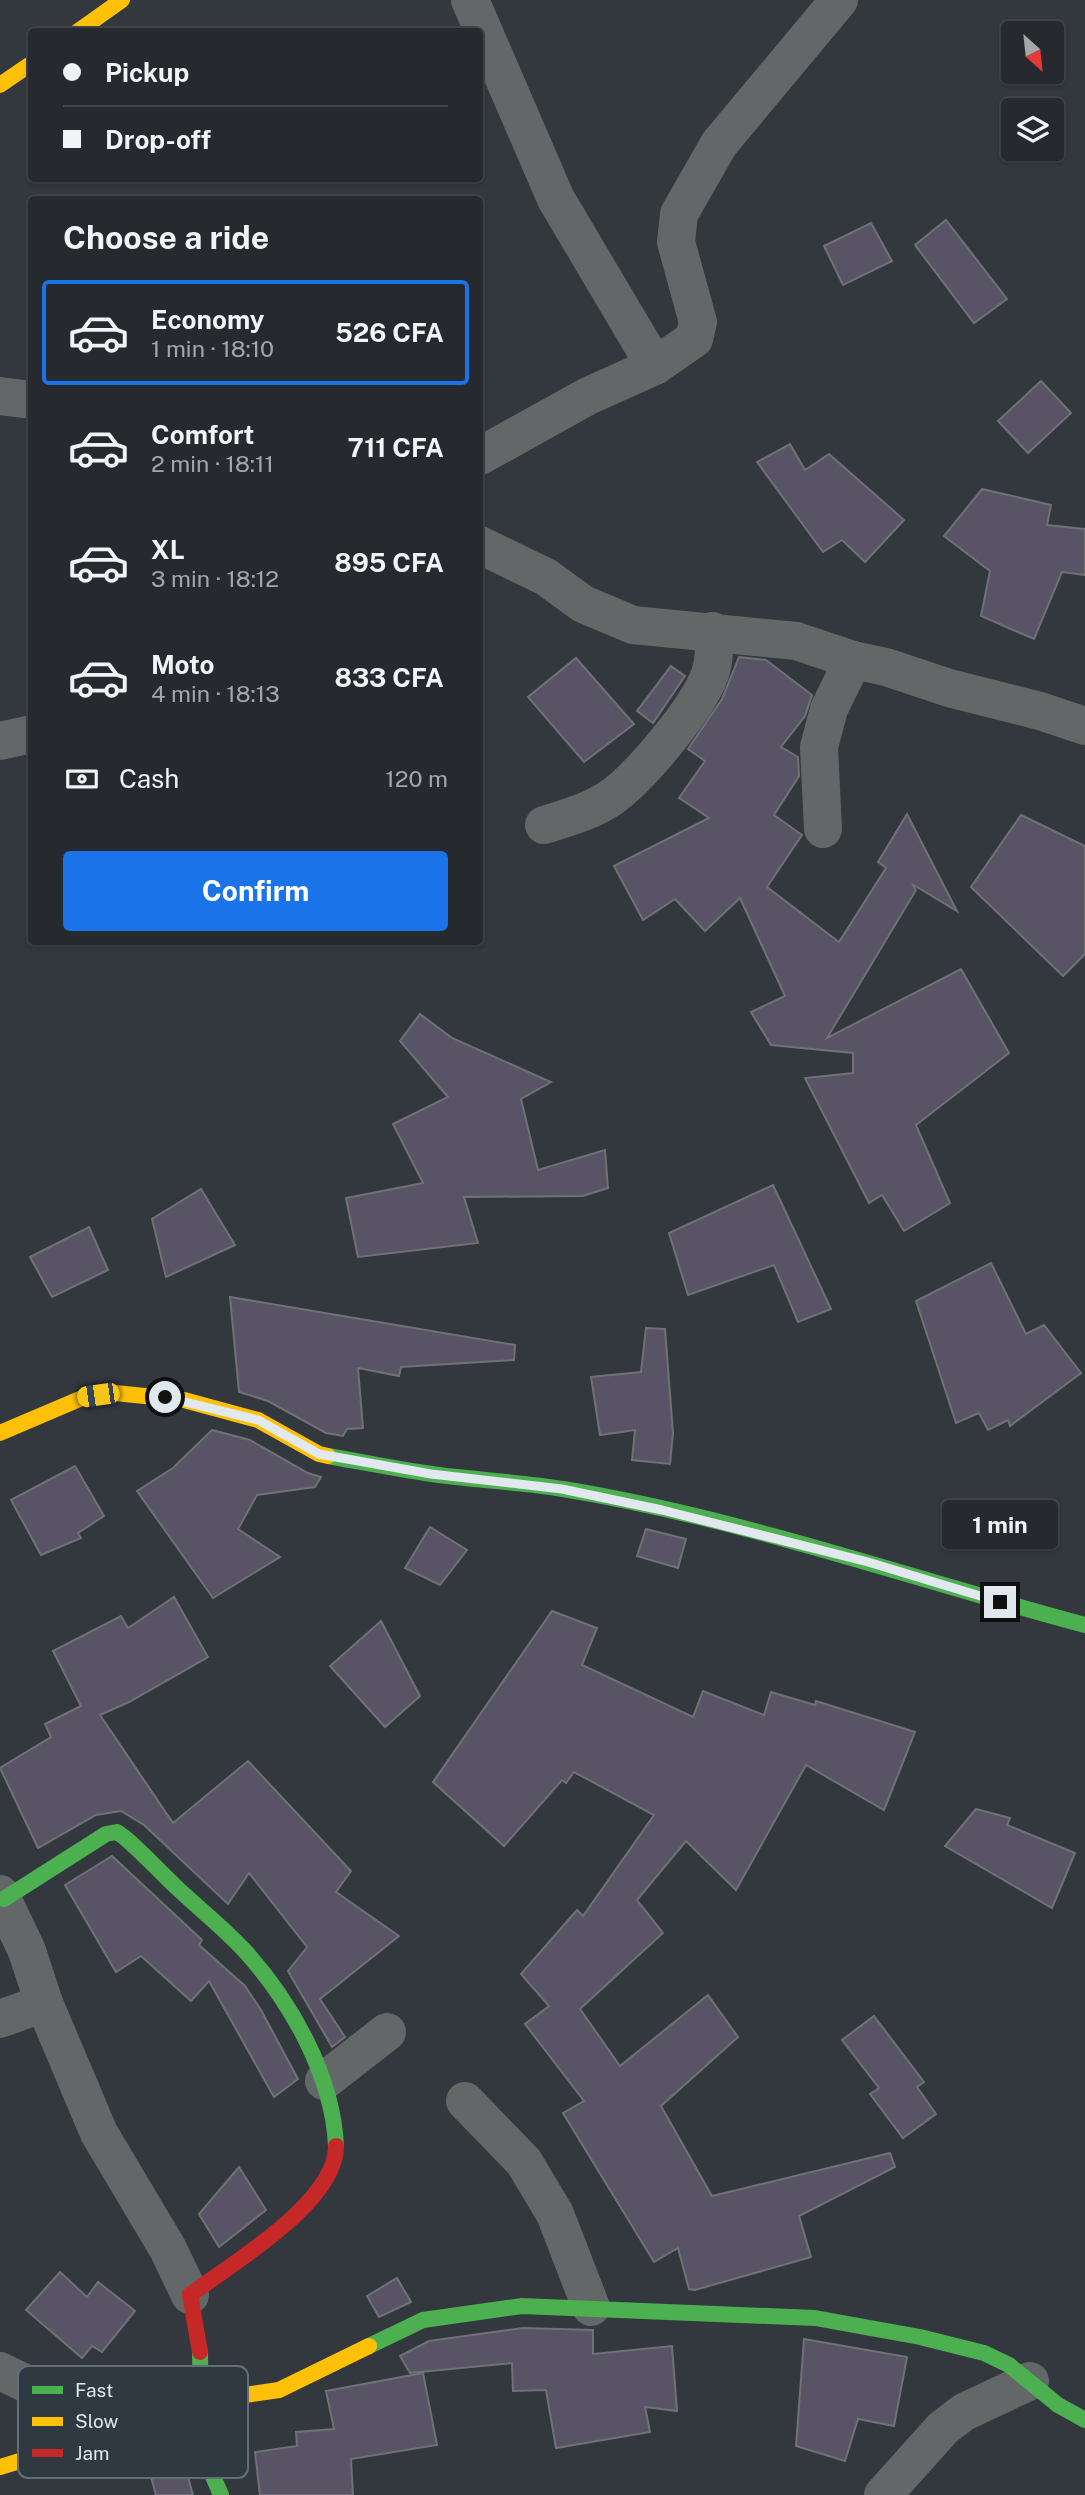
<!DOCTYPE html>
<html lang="en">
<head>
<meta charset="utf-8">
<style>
	body { margin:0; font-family:"Public Sans",sans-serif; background:#32363a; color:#f1f3f6; height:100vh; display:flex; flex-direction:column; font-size:26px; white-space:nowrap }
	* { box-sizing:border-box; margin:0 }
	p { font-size:23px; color:#a4a7aa }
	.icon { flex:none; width:38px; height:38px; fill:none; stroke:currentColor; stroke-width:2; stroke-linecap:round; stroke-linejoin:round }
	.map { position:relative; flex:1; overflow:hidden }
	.panel { position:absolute; left:28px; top:196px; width:455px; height:749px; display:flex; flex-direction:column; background:#262a2e; border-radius:7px; box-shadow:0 2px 5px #0004,0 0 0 2px #42464a }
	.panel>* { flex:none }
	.banner { position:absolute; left:28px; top:28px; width:455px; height:154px; border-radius:7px; box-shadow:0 2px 5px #0004,0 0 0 2px #42464a; display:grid; align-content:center; height:154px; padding:0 35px; background:#262a2e }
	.needle { width:46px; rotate:153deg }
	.buttons { position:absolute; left:1001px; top:21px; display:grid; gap:14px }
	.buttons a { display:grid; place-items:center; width:63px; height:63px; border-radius:7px; background:#262a2e; box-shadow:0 2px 5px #0004,0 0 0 2px #42464a; font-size:35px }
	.end { position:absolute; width:32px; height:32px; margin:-16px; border:9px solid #e1e8ee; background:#111; box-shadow:0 0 0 4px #111 }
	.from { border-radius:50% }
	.bubble { position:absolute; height:49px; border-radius:7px; background:#262a2e; box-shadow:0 2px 5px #0004,0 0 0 2px #42464a; font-size:23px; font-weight:700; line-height:49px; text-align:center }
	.car { position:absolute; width:21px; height:42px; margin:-21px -10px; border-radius:9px; box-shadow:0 0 5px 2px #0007; background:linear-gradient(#f5c518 24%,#345 0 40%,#f5c518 0 76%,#345 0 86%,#f5c518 0) }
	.banner b { display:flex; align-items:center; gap:24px; height:66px; font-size:26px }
	.banner b+b { border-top:2px solid #42464a }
	.banner i { width:18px; height:18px; background:#f1f3f6 }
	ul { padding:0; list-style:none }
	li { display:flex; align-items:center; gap:21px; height:105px; margin:0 14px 10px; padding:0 21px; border:4px solid transparent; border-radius:7px }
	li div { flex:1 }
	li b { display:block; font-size:26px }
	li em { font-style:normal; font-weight:700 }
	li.selected { border-color:#1a73e8 }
	li>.icon { width:63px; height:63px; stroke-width:1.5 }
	h2 { padding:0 35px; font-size:32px; line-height:84px }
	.pay { display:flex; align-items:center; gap:18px; height:77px; padding:0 35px; font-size:26px }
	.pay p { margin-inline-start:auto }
	.cta { display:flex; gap:14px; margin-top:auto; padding:14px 35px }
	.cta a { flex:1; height:80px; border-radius:7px; background:#1a73e8; color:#fff; font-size:28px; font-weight:700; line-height:80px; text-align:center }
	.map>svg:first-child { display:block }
	.building { fill:#585465; stroke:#707176; stroke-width:2 }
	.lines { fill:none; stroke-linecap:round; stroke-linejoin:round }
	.street { stroke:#636768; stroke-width:38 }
	.fast { stroke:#4caf50; stroke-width:16 }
	.slow { stroke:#ffc107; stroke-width:16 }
	.jam { stroke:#c62828; stroke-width:16 }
	.route { stroke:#e1e8ee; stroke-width:9 }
	.key { fill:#2e3942; stroke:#646e76; stroke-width:2 }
	.key-label { font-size:19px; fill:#e1e8ee }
</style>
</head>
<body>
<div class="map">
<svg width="1085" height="2495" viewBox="0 0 1085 2495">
	<rect width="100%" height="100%" fill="#32383e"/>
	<g class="building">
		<path d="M 946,220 L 1007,299 L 974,323 L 915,245 Z"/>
		<path d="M 871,223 L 892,261 L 843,285 L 824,246 Z"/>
		<path d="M 1041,381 L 1071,413 L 1028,453 L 998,421 Z"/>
		<path d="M 790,444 L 805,470 L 829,454 L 904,520 L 865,562 L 842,540 L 823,552 L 757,462 Z"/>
		<path d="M 982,489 L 1051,505 L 1047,525 L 1085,529 L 1085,575 L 1062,572 L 1034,639 L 981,616 L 990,571 L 944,536 Z"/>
		<path d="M 739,657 L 766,660 L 812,695 L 805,716 L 781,747 L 798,757 L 799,776 L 774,815 L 802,835 L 767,887 L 839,942 L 886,868 L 878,862 L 907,814 L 957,911 L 912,884 L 916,890 L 827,1038 L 961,969 L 1009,1053 L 916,1125 L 950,1203 L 904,1231 L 882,1195 L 869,1203 L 805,1078 L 853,1073 L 853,1053 L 771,1045 L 751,1012 L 785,996 L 740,898 L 705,931 L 675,899 L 643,920 L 614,866 L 709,818 L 679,798 L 705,761 L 688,749 L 722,699 Z"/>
		<path d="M 576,658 L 634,724 L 584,762 L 528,697 Z"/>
		<path d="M 671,666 L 685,676 L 653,723 L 637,711 Z"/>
		<path d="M 1021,815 L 1085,846 L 1085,954 L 1063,976 L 971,887 Z"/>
		<path d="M 420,1014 L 452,1038 L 551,1082 L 521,1099 L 538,1170 L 605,1150 L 608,1188 L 583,1196 L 464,1197 L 478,1243 L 358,1257 L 346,1198 L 423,1183 L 393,1124 L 448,1097 L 400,1041 Z"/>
		<path d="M 773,1185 L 831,1309 L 798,1322 L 774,1265 L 688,1295 L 669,1233 Z"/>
		<path d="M 201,1189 L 235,1245 L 166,1277 L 152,1219 Z"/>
		<path d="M 89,1227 L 108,1270 L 52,1297 L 30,1257 Z"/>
		<path d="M 991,1263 L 1026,1334 L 1044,1325 L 1081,1373 L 1010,1426 L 1008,1420 L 988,1430 L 979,1413 L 956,1423 L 916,1301 Z"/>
		<path d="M 230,1297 L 515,1345 L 514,1360 L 401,1367 L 399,1376 L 358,1368 L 363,1428 L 347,1429 L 343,1436 L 326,1433 L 268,1401 L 239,1392 Z"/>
		<path d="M 646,1328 L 665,1329 L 673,1433 L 670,1464 L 632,1460 L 635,1430 L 600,1435 L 591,1377 L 641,1372 Z"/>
		<path d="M 212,1430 L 250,1440 L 308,1473 L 321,1477 L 315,1487 L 257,1495 L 238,1529 L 280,1557 L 213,1598 L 137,1491 L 173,1468 Z"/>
		<path d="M 75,1466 L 104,1516 L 78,1533 L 81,1538 L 41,1555 L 11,1500 Z"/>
		<path d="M 430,1527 L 467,1550 L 440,1585 L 405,1568 Z"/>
		<path d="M 646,1529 L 686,1539 L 678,1568 L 637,1556 Z"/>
		<path d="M 174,1597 L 208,1657 L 129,1702 L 100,1715 L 173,1823 L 248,1761 L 351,1871 L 336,1892 L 399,1936 L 320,1999 L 345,2037 L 332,2047 L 288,1971 L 307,1947 L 249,1873 L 228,1904 L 144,1825 L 121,1811 L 96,1815 L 38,1848 L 0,1768 L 51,1737 L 45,1724 L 81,1706 L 53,1651 L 121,1616 L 128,1628 Z"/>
		<path d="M 552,1611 L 597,1628 L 582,1665 L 693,1717 L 703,1691 L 764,1715 L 771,1692 L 815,1705 L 816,1701 L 915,1732 L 884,1810 L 806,1765 L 736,1890 L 686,1841 L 637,1900 L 663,1933 L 580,2009 L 620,2066 L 708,1995 L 738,2037 L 661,2106 L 712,2196 L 890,2153 L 895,2167 L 799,2216 L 811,2257 L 695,2290 L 689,2289 L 678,2248 L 654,2262 L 563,2113 L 584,2101 L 525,2024 L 549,2006 L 521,1974 L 577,1910 L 583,1916 L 654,1815 L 574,1772 L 566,1783 L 562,1780 L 504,1846 L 433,1782 Z"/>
		<path d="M 381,1621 L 420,1696 L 385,1727 L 330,1666 Z"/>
		<path d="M 976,1809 L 1010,1818 L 1007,1825 L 1075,1853 L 1052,1908 L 945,1846 Z"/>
		<path d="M 112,1856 L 202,1940 L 199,1945 L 245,1986 L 261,2010 L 298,2079 L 274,2097 L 209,1981 L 191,2001 L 141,1956 L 116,1972 L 65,1885 Z"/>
		<path d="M 874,2016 L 924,2082 L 917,2087 L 936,2114 L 903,2138 L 870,2094 L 879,2088 L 842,2040 Z"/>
		<path d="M 239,2167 L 266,2210 L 219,2247 L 199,2214 Z"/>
		<path d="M 60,2272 L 87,2297 L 98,2282 L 135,2311 L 102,2352 L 92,2346 L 82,2358 L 26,2310 Z"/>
		<path d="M 397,2278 L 411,2302 L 379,2317 L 367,2296 Z"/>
		<path d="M 523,2328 L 593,2330 L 593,2354 L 672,2346 L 677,2411 L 645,2407 L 650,2432 L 556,2448 L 546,2390 L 513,2391 L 512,2363 L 410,2373 L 400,2356 L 429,2341 Z"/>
		<path d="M 804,2339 L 907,2357 L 894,2426 L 858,2419 L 845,2461 L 796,2446 Z"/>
		<path d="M 423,2373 L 437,2445 L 351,2459 L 353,2495 L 260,2495 L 255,2452 L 297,2446 L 296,2432 L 334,2429 L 326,2391 Z"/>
		<path d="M 178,2441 L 193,2495 L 156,2495 L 144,2452 Z"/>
	</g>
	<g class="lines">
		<g class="street">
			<path d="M 470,0 L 556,199 L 655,366"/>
			<path d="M 0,396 L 32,400"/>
			<path d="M 480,456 L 588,396 L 655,366 L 694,339 L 698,322 L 676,242 L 679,214 L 719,144 L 839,0"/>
			<path d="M 480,545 L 546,577 L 583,604 L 633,625 L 796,641 L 853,660 L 886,667 L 949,688 L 1040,711 L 1085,726"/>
			<path d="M 0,741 L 32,734"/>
			<path d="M 544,825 C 566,818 589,812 609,799 C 639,779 698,708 710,674 C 715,659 715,646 712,631"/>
			<path d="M 823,829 L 819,747 L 829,709 L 853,660"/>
			<path d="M 0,1894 L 27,1951 L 44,2003 L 99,2133 L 168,2249 L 190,2295"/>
			<path d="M 0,2019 L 44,2003"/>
			<path d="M 324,2081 L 387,2032"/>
			<path d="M 465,2101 L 524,2162 L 555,2214 L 591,2307"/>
			<path d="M 0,2371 L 27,2384 L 90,2443"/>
			<path d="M 883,2495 L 943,2428 L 964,2412 L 1030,2381"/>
		</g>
		<g class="fast">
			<path d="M 328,1456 C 362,1462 397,1469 432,1474 C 475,1480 520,1482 563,1489 C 741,1518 912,1579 1085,1625"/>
			<path d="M 4,1899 L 106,1834 L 117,1832 L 124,1837 C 142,1852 157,1869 174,1885 C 197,1907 223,1927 245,1951 C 291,2002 333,2076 336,2146"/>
			<path d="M 369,2346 L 423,2320 L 522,2306 L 815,2318 L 920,2337 L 984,2353 L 1009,2365 L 1058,2405 L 1085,2420"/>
			<path d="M 200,2352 L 201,2436 L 206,2460 L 221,2495"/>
		</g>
		<g class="slow">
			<path d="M 77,32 L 122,0"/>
			<path d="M 0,85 L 32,63"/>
			<path d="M 0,1433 L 82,1398 L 115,1393 L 184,1400 L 258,1420 L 319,1454 L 328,1456"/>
			<path d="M 0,2467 L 52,2451 L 124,2436 L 224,2398 L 279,2390 L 369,2346"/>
		</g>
		<path class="jam" d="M 200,2352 L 190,2295 C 231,2264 337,2202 336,2146"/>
	</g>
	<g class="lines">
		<path class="route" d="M 165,1397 L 258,1420 L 319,1454 L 431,1474 L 562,1489 L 662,1510 L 868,1562 L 1000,1602"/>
	</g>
	<rect x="18" y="2366" width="230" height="112" rx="10" class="key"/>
	<rect x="32" y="2386" width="31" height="8" fill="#4caf50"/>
	<rect x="32" y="2417" width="31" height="9" fill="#ffc107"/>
	<rect x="32" y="2449" width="31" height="8" fill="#c62828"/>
	<g class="key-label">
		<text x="75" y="2397">Fast</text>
		<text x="75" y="2428">Slow</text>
		<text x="75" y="2460">Jam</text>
	</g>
</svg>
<div class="buttons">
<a><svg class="needle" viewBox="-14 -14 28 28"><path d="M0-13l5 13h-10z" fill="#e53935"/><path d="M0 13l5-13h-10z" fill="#a4a7aa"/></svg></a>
<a><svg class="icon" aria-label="layers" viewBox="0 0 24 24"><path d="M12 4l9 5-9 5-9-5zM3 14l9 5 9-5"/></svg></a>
</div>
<i class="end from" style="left:165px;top:1397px"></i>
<i class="end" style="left:1000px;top:1602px"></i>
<div class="bubble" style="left:942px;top:1500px;width:116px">1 min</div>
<i class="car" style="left:98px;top:1395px;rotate:262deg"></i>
<div class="banner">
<b><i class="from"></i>Pickup</b>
<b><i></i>Drop-off</b>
</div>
<section class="panel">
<h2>Choose a ride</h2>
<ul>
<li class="selected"><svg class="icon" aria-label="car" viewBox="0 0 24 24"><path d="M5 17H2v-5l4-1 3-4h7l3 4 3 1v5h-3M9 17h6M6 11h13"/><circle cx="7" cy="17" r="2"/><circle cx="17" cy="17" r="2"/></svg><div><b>Economy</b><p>1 min · 18:10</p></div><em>526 CFA</em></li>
<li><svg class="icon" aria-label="car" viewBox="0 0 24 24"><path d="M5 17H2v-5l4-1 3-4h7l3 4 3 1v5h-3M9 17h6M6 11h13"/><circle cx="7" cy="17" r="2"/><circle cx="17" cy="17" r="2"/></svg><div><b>Comfort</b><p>2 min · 18:11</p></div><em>711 CFA</em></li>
<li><svg class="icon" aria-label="car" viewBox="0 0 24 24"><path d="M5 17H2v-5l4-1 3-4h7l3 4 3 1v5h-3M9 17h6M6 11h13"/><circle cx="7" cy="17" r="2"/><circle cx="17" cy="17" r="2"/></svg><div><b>XL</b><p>3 min · 18:12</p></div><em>895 CFA</em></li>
<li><svg class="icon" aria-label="car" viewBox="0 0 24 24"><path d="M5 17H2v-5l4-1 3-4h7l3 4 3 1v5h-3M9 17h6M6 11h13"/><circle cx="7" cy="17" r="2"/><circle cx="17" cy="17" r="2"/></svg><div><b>Moto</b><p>4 min · 18:13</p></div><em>833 CFA</em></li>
</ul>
<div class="pay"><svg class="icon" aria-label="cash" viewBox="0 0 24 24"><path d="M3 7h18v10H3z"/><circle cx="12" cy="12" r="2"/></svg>Cash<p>120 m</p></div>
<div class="cta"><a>Confirm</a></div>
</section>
</div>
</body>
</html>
